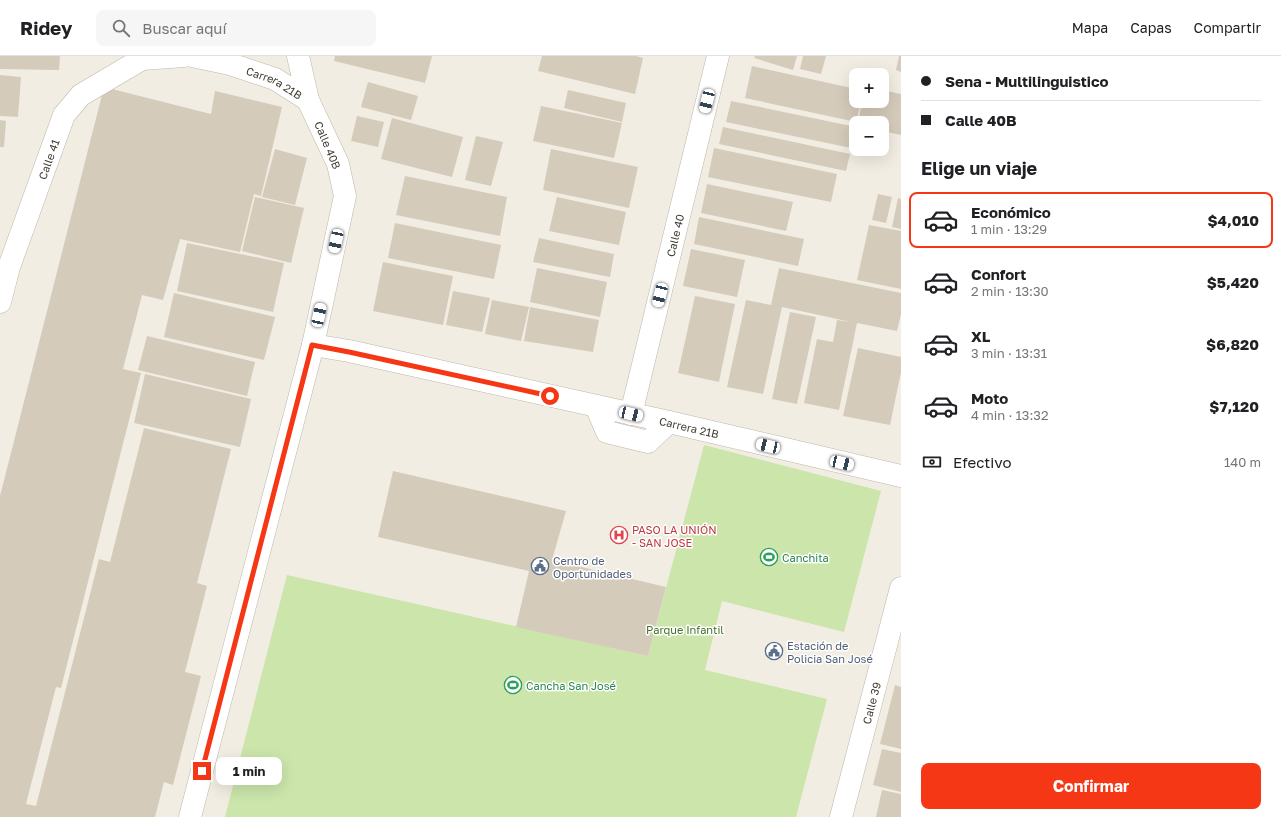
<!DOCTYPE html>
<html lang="es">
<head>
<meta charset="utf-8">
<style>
	body { margin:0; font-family:"Golos Text",sans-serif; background:#f6f6f6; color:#202124; height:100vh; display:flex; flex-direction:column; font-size:15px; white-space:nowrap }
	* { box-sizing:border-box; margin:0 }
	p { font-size:13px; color:#757577 }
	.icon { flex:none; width:22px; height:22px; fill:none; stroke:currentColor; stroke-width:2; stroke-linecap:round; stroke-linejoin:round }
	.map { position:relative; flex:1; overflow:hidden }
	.side { display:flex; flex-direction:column; background:#fff; width:380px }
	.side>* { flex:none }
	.hud { display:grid; align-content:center; height:88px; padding:0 20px; background:#fff }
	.buttons { position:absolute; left:849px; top:12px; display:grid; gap:8px }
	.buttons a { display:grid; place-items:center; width:40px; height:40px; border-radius:8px; background:#fff; box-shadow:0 4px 16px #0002; font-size:20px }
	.end { position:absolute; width:18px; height:18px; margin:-9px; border:5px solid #f53715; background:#fff; box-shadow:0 0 0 2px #fff }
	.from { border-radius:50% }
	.bubble { position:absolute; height:28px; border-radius:8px; background:#fff; box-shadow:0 4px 16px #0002; font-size:13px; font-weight:700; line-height:28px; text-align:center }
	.car { position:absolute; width:12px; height:24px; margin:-12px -6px; border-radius:5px; box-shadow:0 0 3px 1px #0007; background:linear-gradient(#fff 24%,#345 0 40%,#fff 0 76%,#345 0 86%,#fff 0) }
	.hud b { display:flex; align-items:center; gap:14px; height:38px; font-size:15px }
	.hud b+b { border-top:1px solid #e0e0e0 }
	.hud i { width:10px; height:10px; background:#202124 }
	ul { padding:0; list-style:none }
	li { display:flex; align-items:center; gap:12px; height:56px; margin:0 8px 6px; padding:0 12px; border:2px solid transparent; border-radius:8px }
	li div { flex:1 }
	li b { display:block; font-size:15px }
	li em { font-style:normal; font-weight:700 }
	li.on { border-color:#f53715 }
	li>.icon { width:36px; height:36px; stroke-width:1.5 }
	h2 { padding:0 20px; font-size:18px; line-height:48px }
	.pay { display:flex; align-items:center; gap:10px; height:44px; padding:0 20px; font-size:15px }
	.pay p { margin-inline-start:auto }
	.primary-button { display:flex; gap:8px; margin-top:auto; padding:8px 20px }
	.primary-button a { flex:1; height:46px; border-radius:8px; background:#f53715; color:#fff; font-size:16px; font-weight:700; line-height:46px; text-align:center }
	header { display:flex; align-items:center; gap:24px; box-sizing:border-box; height:56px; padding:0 20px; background:#fff; border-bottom:1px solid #e0e0e0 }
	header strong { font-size:19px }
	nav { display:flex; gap:22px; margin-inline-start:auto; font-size:14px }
	.search { width:280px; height:36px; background:#f6f6f6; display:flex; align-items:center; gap:10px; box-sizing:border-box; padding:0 14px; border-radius:8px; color:#757577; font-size:15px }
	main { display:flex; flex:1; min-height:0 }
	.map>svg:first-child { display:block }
	.green { fill:#cbe5ab }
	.building { fill:#d5cbbb }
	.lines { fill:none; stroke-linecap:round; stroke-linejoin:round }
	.minor-casing { stroke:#bfb7a9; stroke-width:23 }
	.minor { stroke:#fff; stroke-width:22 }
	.route { stroke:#f53715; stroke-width:5 }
	.labels { text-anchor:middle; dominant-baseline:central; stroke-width:3; stroke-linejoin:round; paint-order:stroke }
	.street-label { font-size:11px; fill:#423c33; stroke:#fff }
	.health-label { font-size:11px; fill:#be3a42; stroke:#fff; text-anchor:start }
	.leisure-label { font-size:11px; fill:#27864d; stroke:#fff; text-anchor:start }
	.service-label { font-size:11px; fill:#4e5e75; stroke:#fff; text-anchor:start }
	.park-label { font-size:11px; fill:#447229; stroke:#fff }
</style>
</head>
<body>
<header>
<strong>Ridey</strong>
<div class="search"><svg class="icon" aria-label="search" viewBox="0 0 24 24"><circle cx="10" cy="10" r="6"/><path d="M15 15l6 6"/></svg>Buscar aquí</div>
<nav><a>Mapa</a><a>Capas</a><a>Compartir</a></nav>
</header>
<main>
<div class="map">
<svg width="901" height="761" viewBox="0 0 901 761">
	<rect width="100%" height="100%" fill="#f1ede3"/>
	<path class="green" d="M 704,389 L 881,435 L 844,576 L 722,545 L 705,614 L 827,643 L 796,761 L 225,761 L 287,519 L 648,600 Z"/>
	<g class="building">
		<path d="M 0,0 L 60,0 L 59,14 L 0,13 Z"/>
		<path d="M 335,0 L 432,0 L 425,27 L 334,5 Z"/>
		<path d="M 542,0 L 636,0 L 643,2 L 635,38 L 538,15 Z"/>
		<path d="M 755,0 L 797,0 L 793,14 L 754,2 Z"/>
		<path d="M 803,0 L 826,0 L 821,18 L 800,13 Z"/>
		<path d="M 899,0 L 901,0 L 901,16 L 896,14 Z"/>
		<path d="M 752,10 L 856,33 L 856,45 L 861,45 L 856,66 L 745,42 Z"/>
		<path d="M 0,19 L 21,21 L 18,61 L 0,60 Z"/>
		<path d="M 368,26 L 418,40 L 411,64 L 361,51 Z"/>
		<path d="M 104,31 L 211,58 L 215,35 L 282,51 L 261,140 L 254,138 L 240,196 L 180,183 L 163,244 L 142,239 L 123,313 L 141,317 L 61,632 L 56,631 L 26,748 L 36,750 L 99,503 L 110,506 L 144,372 L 231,393 L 197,527 L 207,530 L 185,616 L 201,620 L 173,729 L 164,726 L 155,761 L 0,761 L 0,440 Z"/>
		<path d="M 568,34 L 626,47 L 622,66 L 564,52 Z"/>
		<path d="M 882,34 L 901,38 L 901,79 L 882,75 L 882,67 L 858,67 L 862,45 L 882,45 Z"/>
		<path d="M 731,45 L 856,71 L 856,93 L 726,66 Z"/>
		<path d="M 541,50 L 622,67 L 614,102 L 533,85 Z"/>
		<path d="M 357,60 L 384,66 L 378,91 L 351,85 Z"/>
		<path d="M 392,62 L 463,81 L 452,121 L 381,103 Z"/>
		<path d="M 0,64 L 6,65 L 4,91 L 0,91 Z"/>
		<path d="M 723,71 L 850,98 L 846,115 L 719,88 Z"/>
		<path d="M 476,80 L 503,86 L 491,130 L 465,124 Z"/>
		<path d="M 714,92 L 837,118 L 831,146 L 708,121 Z"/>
		<path d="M 275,93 L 307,102 L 295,149 L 262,141 Z"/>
		<path d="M 551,93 L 638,111 L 629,152 L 543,134 Z"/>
		<path d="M 858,93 L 876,93 L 875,97 Z"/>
		<path d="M 405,120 L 507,141 L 500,180 L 396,159 Z"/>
		<path d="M 707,128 L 793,146 L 786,175 L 701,157 Z"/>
		<path d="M 878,138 L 892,141 L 886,167 L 872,164 Z"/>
		<path d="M 255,141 L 304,152 L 291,207 L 242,195 Z"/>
		<path d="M 557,141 L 626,156 L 619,189 L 549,175 Z"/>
		<path d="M 898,142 L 901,143 L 901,173 L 892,171 Z"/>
		<path d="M 699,161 L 804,183 L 798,210 L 694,188 Z"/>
		<path d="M 395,167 L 501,189 L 494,223 L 388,202 Z"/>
		<path d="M 869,169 L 901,175 L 901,233 L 857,224 Z"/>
		<path d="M 539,182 L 614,198 L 610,221 L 533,206 Z"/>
		<path d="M 187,187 L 284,207 L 273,256 L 177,235 Z"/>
		<path d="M 691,193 L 745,204 L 737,241 L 683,230 Z"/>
		<path d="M 383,206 L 453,220 L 443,269 L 373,255 Z"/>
		<path d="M 537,212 L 607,226 L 600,261 L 530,246 Z"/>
		<path d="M 779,212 L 901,237 L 901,258 L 897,275 L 857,267 L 839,354 L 804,347 L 817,283 L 833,286 L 837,264 L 851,266 L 782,251 L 763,338 L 727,331 L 746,244 L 771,249 Z"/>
		<path d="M 453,235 L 490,242 L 482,276 L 446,269 Z"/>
		<path d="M 174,237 L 275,261 L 264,304 L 164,281 Z"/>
		<path d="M 695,240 L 735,248 L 719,326 L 678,317 Z"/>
		<path d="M 492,244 L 529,251 L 521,285 L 485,278 Z"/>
		<path d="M 530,251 L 599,264 L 593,296 L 524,285 Z"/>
		<path d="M 790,256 L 816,261 L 797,348 L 772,343 Z"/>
		<path d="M 147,280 L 255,306 L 247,340 L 138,314 Z"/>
		<path d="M 858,292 L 901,301 L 901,316 L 890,369 L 843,360 Z"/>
		<path d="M 145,318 L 251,343 L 240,391 L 134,367 Z"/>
		<path d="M 393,415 L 566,455 L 552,504 L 666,531 L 648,600 L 516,571 L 529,515 L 378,481 Z"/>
		<path d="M 895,629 L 901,631 L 901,693 L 880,688 Z"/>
		<path d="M 882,693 L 901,697 L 901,736 L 873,729 Z"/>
		<path d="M 882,734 L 901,738 L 901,761 L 876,761 Z"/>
	</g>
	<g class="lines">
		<defs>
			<g id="minor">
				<path id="s1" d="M 192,0 L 230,8 L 275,23 L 308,44"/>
				<path d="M 142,3 L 184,0"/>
				<path id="s2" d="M 0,246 L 9,211 L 64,59 L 81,39 L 147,0"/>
				<path id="s3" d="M 313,289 L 349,295 L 669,366 L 901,420"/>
				<path d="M 596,350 L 607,376 L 648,386 L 669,366"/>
				<path id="s4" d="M 631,358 L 718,0"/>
				<path d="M 190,761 L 313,289 L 345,140 L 338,108 L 308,44 L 298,0"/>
				<path id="s5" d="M 841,761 L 901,532"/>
			</g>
		</defs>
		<use href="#minor" class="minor-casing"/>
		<use href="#minor" class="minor"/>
	</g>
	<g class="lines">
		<path class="route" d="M 202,715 L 312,289 L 349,296 L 550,340"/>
	</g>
	<defs>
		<symbol id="hospital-ring" viewBox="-11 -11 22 22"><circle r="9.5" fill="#fff" stroke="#e0444e" stroke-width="1.5"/><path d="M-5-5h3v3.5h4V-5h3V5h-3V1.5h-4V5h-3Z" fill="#e0444e"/></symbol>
		<symbol id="stadium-ring" viewBox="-11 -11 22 22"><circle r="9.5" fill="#fff" stroke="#2e9e5b" stroke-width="1.5"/><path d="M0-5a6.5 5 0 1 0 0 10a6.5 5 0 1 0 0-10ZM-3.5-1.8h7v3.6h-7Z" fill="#2e9e5b"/></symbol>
		<symbol id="civic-ring" viewBox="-11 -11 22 22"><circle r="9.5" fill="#fff" stroke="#5c6f8a" stroke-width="1.5"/><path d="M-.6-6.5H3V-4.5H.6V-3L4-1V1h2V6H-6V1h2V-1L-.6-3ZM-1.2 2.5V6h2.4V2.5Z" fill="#5c6f8a"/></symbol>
	</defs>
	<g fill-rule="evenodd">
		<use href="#hospital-ring" x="609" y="469" width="20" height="20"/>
		<use href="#stadium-ring" x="759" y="491" width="20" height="20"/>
		<use href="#civic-ring" x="530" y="500" width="20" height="20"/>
		<use href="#civic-ring" x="764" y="585" width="20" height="20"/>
		<use href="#stadium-ring" x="503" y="619" width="20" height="20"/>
	</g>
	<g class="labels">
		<g class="street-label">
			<text stroke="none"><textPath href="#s1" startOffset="87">Carrera 21B</textPath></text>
			<text transform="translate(328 89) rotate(67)">Calle 40B</text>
			<text stroke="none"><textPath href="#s2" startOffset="151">Calle 41</textPath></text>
			<text stroke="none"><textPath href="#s4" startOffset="184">Calle 40</textPath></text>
			<text stroke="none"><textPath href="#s3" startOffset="385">Carrera 21B</textPath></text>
			<text stroke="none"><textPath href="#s5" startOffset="118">Calle 39</textPath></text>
		</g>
		<g class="health-label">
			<text x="632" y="473">PASO LA UNIÓN<tspan x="632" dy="13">- SAN JOSE</tspan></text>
		</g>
		<g class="leisure-label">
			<text x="782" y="501">Canchita</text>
			<text x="526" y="629">Cancha San José</text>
		</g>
		<g class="service-label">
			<text x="553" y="504">Centro de<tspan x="553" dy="13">Oportunidades</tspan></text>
			<text x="787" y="589">Estación de<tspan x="787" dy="13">Policia San José</tspan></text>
		</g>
		<g class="park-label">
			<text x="685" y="573">Parque Infantil</text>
		</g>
	</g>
</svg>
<div class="buttons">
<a>+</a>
<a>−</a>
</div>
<i class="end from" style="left:550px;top:340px"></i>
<i class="end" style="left:202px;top:715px"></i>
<div class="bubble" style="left:216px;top:701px;width:66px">1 min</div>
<i class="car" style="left:707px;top:45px;rotate:194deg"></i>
<i class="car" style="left:336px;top:185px;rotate:192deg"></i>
<i class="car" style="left:660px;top:239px;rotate:194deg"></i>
<i class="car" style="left:319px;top:259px;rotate:12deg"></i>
<i class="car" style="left:631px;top:358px;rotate:103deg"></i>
<i class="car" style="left:768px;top:390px;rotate:283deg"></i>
<i class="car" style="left:842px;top:407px;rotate:103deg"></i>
</div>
<section class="side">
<div class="hud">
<b><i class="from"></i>Sena - Multilinguistico</b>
<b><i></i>Calle 40B</b>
</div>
<h2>Elige un viaje</h2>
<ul>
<li class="on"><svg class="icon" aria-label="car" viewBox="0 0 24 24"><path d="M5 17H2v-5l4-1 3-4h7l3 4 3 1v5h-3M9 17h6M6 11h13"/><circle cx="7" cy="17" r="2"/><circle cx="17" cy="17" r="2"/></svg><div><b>Económico</b><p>1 min · 13:29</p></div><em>$4,010</em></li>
<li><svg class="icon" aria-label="car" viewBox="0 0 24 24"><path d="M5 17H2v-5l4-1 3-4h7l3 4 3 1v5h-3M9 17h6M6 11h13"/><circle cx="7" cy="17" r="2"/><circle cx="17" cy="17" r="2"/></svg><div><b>Confort</b><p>2 min · 13:30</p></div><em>$5,420</em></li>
<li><svg class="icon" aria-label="car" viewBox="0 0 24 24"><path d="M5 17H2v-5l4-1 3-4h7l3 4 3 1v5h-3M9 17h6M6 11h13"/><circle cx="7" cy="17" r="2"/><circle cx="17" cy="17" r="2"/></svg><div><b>XL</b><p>3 min · 13:31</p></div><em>$6,820</em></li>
<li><svg class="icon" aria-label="car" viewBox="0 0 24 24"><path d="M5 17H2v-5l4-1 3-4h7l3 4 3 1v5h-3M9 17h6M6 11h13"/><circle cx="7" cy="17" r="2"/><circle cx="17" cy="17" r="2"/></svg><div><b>Moto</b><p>4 min · 13:32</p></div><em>$7,120</em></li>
</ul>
<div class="pay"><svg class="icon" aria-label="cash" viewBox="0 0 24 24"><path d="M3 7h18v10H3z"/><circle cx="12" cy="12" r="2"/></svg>Efectivo<p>140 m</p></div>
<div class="primary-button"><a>Confirmar</a></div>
</section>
</main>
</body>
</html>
